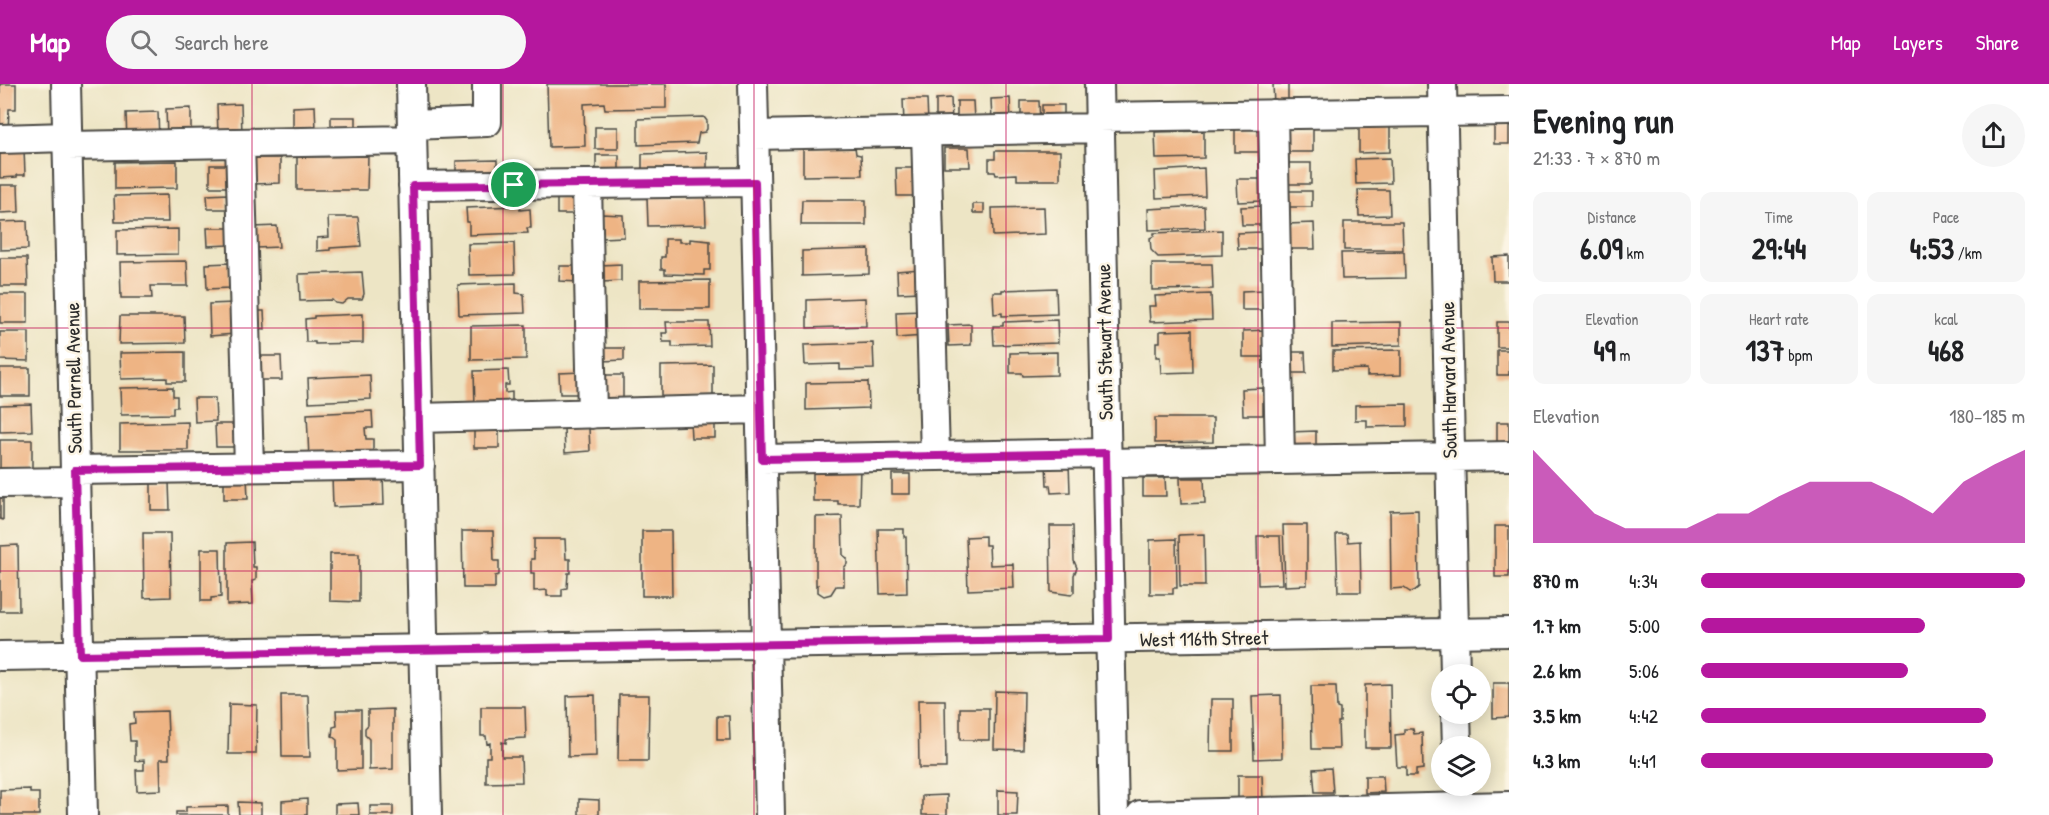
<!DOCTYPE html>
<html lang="en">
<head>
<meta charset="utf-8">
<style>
  body { margin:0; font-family:"Patrick Hand",sans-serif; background:#f6f6f6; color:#202124; height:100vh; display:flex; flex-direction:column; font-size:22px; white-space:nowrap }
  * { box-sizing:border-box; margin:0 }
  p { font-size:20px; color:#757577 }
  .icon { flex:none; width:33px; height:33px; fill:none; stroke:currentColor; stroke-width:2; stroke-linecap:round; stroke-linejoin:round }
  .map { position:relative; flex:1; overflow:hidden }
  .sheet { display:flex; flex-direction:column; background:#fff; width:540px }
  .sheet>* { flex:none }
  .fabs { position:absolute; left:1431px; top:580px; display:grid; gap:12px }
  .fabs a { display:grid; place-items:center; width:60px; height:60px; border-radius:50%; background:#fff; box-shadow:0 3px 15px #0003; font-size:30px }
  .pin { position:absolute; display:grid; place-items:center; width:51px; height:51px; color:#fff; margin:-26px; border:3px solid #fff; border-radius:50%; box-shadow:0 2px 6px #0007 }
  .round { display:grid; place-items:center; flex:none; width:63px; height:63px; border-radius:32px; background:#f6f6f6 }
  .summary { display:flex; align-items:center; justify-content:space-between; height:102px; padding:0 24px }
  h1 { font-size:33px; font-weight:700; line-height:45px }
  .metrics { display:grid; grid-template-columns:repeat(3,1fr); gap:9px; height:102px; padding:6px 24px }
  .metrics div { display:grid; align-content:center; border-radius:12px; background:#f6f6f6; text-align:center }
  .metrics b { font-size:30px; font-weight:700 }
  .metrics small { font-size:16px; font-weight:400 }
  .metrics p { font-size:16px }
  .chart { height:168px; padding:12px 24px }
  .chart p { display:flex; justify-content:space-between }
  .chart svg { width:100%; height:108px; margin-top:6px; fill:#b5179e; opacity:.7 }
  ul { padding:0 24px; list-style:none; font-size:20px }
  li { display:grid; grid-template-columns:96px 72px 1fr; align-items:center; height:45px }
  li i { height:15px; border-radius:8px; background:#b5179e }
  header { display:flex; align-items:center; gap:36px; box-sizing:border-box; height:84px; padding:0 30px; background:#b5179e; color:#fff }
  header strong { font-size:28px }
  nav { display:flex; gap:33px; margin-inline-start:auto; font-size:21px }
  .search { width:420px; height:54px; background:#f6f6f6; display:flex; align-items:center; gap:15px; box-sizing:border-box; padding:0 21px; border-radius:33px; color:#757577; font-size:22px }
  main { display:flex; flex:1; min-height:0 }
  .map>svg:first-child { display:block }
  .building { fill:#eeb484 }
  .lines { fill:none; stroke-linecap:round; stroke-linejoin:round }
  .minor-casing { stroke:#484742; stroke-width:32 }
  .minor { stroke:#fff; stroke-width:28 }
  .route-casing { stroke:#fff; stroke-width:12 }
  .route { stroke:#b5179e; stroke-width:8 }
  .grid { fill:none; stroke:#c2185b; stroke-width:1.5; stroke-opacity:0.55 }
  .labels { text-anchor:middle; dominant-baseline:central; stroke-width:5; stroke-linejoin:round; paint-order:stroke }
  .street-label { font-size:20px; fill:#2b2b2b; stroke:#fcf5e5 }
</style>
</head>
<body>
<header>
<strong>Map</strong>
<div class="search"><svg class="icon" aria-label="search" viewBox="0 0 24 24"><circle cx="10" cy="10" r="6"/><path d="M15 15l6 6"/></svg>Search here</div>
<nav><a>Map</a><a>Layers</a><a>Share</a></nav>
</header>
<main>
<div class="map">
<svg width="1509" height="731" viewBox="0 0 1509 731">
  <rect width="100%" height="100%" fill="#fcf5e5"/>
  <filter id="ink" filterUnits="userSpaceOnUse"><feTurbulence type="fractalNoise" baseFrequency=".0167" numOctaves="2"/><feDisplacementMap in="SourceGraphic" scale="12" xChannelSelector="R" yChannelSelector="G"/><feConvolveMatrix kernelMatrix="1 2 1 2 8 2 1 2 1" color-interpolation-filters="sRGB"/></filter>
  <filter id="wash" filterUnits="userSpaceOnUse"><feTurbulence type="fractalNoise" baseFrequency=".008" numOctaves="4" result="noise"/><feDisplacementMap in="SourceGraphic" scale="24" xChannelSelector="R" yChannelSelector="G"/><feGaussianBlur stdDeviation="1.35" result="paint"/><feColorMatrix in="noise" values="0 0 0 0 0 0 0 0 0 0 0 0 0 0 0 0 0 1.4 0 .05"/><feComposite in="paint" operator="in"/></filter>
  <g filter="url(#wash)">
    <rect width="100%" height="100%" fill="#ede5c5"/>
    <g id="blocks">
      <!-- building -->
      <path class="building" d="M0,0H16V25H9L8,48H0Z
        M547,0H666V24L605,25L604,19L584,20L585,62L549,63Z
        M1273,0H1288V21H1274Z
        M951,14L952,38L936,39V15Z
        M1010,14L1011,37L992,38L991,15Z
        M903,15H927L928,39L904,40Z
        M957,17H973L974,36L957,37Z
        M1021,17H1039L1040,39L1021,40Z
        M241,20L242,50L218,51L217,21Z
        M1042,21H1064V40L1042,41Z
        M315,22L316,46L293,47V23Z
        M191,24V52H167L166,25Z
        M158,28L159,57L127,58L126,29Z
        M331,33H356V54H331Z
        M704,33L707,37V45L705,48L699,49L697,59L638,61V35Z
        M1494,40H1509V60H1494Z
        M595,43H618V65H595Z
        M1359,43H1390V68L1359,69Z
        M1262,44V68H1235V45Z
        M1287,44H1313V68H1288Z
        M1204,47V74L1156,75L1155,48Z
        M855,63L856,70L861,71L862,91L803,92V64Z
        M944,64H969L970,83H944Z
        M24,65L25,91H17V93L0,94V66Z
        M995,67H1060V96H1017V90L996,91L995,88H989V75H995Z
        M707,68V84L642,95V70Z
        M596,71H619V93H596Z
        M368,72L367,106H297V73Z
        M254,74H280V99L254,100Z
        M1390,74L1391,99L1356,100L1355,75Z
        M497,76V96L456,97V77Z
        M177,77V104L115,105V78Z
        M1287,79H1311V100H1287Z
        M210,81H232V103H210Z
        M896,84H921V112H897Z
        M1204,84L1205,112L1156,114L1155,87Z
        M1237,95H1261L1262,117L1238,118Z
        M0,101H18L19,128L0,129Z
        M1358,106H1389L1390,131L1359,132Z
        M1289,107H1312V123H1289Z
        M228,110V125H208L207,111Z
        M167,111L168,138H115L114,112Z
        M705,112L706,141L648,142L647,113Z
        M557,114H577V130H557Z
        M802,116H866V141H801Z
        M973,120H984V129H973Z
        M520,122V126L530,125L531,144H527L528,149L469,151V138H467L466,124Z
        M1204,122L1205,144L1149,146L1148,125Z
        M1263,122L1264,141H1242L1241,123Z
        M1044,123L1045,150L993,152L992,124Z
        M601,130L623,131L624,153L601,154Z
        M328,133H358L361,162L330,164V166L317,167V154L329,153Z
        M27,137L28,165L0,166V138Z
        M1344,138H1402L1403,166H1344Z
        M1314,139L1315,165H1287V140Z
        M277,142L279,163L256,164L254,143Z
        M207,144H228L229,161L208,162Z
        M178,145V170L117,171V146Z
        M1222,146V171L1158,173L1151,166L1150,154L1154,152V149Z
        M1261,148V165H1238L1237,149Z
        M665,155H679V158H690V155L710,157V186H704V191L665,190V185H661V173H665Z
        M514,159L515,190L469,191L468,160Z
        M869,165V190L802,192V167Z
        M1404,168L1405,194L1342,195L1341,169Z
        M1509,172V197H1493L1492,173Z
        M0,174H27L28,202H0Z
        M187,177L188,202H151L152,214H121L120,178Z
        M229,179L230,204L207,205L206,180Z
        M621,180V197L602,198L601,181Z
        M1152,180H1212L1213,205L1152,206Z
        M560,182H581L580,198L559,197Z
        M920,185L921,208L898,209L897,187Z
        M362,188L364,210L362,215H348L342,220L335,219L332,216L300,217L299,190Z
        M710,196V225H639V197Z
        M516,199V209L524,210L525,229L459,231L458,201Z
        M1056,204L1057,230L1002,232V229L994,230L993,208H1002V206Z
        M1264,206V226H1242V207Z
        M0,210H28V239H0Z
        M1211,210L1212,236L1150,238L1149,222H1156L1155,212Z
        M865,214L866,242L807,244V216Z
        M234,219L235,250L210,252L209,220Z
        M254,227H264L265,245L254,244Z
        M923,227L924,252L897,254L896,228Z
        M363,230V259L315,260V258H306L305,235L314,234V232Z
        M120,232H184L185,259L119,260Z
        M1057,236L1058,259L994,261L993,242H1003V238Z
        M666,238H709L710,262L672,263V258H663L662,249H667Z
        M1401,238V261L1332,263V239Z
        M1497,238H1509V263H1497Z
        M971,240V261L949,262L948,241Z
        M526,241V275L471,276V242Z
        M1192,246L1193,288L1161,289L1160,273H1156V258H1160V247Z
        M1267,246L1268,273H1243V247Z
        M0,248H29V277L0,276Z
        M873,259L874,285L840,286V280L805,281L804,261Z
        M602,264H624V276L602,277Z
        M1401,266V291L1367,292V285L1333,286V267Z
        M1497,266H1509V291H1497Z
        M185,268V298H167V294L121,295L120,269Z
        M1057,268V291L1023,292L1022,289H1010V269Z
        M1287,268H1305L1306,289H1286Z
        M255,272H281L282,296H256Z
        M713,281V313L661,314V282Z
        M0,284H30V312H0Z
        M508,286L509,301H505V309L512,308V322L475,323L474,287Z
        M582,288V310H560L559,289Z
        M370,291L371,315L309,318L308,294Z
        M600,291H623V315H600Z
        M868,298L869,324L806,326V299Z
        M173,303V312H177V323H173V330L121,331L120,304Z
        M1263,304V331H1243L1242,305Z
        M194,314H215L216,337L195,338Z
        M31,320L32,347L0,348V321Z
        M1407,320V342L1367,343V336H1355V321Z
        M372,327L373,344H365L366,355H373V372L309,374L307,330Z
        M1155,334H1213V358L1155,359Z
        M715,335V354H691L690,336Z
        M188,338V366H120V340Z
        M1497,338H1509V366L1497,367Z
        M215,340H237V363H216Z
        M474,341H499V364H474Z
        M564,344H589L590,367L565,369Z
        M1316,347V371H1288L1289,348Z
        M0,356H32V385L0,386Z
        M1069,379L1070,408L1051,409L1050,401H1047L1046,380Z
        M813,383H860L859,420H838V417H813Z
        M383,390L384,421L333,423L332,391Z
        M892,390H910V410H892Z
        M224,393H247L248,415H224Z
        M1143,394H1165L1166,412H1143Z
        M1180,394H1204L1205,419L1181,420Z
        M169,398L170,426H151V399Z
        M0,411H3V436L0,435Z
        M1418,426L1419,503L1414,507L1410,508L1404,504L1391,505L1390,427Z
        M842,432L843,471L847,474V480L844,484V502H836L831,510L824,512L818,508V501L816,502V433Z
        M1283,441H1307V501L1285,502Z
        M1050,442H1073L1074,477L1077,484L1074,491V508L1071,511L1051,508Z
        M1495,442H1509V493H1495Z
        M878,445H904V453H906L907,509L880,510Z
        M462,447H493L494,477H499V491L495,492V504H463Z
        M642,447H671L672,512H642Z
        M143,449H170L171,513L144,514Z
        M1204,450L1205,502H1180L1179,451Z
        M1336,450H1347L1348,458L1360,457L1361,508H1338Z
        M985,452V461H989L990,481L1013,480L1014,504L968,506L966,453Z
        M1257,452H1280L1282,500L1258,501Z
        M534,455H565L566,475H570V489H568L567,504L562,505V512H547V506L534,507V489H531V475H534Z
        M1176,455L1177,504H1173V510H1150V456Z
        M252,458L253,483H256V496L252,497L253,520L227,521V459Z
        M18,461L19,527H0V462Z
        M201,465H220L221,513L211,514V517H201Z
        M330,470H359V518L330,517Z
        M1493,599H1509V633L1493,634Z
        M1390,600L1391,664H1365V601Z
        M1311,602H1336L1337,624L1340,625V638H1338L1339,665H1312Z
        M995,607L1024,608L1023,666L994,665Z
        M281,611H308L310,673H282Z
        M595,611L596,672L568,673L567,612Z
        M619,611H649L648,677H618Z
        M1281,611L1282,674L1254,675L1252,612Z
        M1211,615H1233V667H1210Z
        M918,616H945L946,684H919Z
        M229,620L257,621L256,670H228Z
        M481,623H525L526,654L506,655V659L502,658V673H521L522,698L486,699V673H490V659L487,660L486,652H481Z
        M960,624H989V656H960Z
        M393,625V685L369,686V655L365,651V644L368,641V626Z
        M336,626H361V685L337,686V656L332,652L333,643L337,642Z
        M167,627L169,675H160L161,706L137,707L136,686H144V676L135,677V657H130L129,640L135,639L134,628Z
        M717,632H729L730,656H717Z
        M1404,645H1413L1414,650L1422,649L1423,685L1416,686V692H1406V683H1397L1395,651L1404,650Z
        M1331,684L1333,708H1315L1313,685Z
        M1238,691H1262L1263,716H1238Z
        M1365,692H1383L1384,708L1365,709Z
        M30,705V709H39V731H0V706Z
        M998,706L1018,707L1017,731H998Z
        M947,711V731H922V712Z
        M307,715V731H282V717Z
        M579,715L599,716V731H579Z
        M238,718L261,719V731H239Z
        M358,719L359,731H335V720Z
        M228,722V731H176V728H186V723Z
        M370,722H393V731H370Z"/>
    </g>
  </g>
  <g filter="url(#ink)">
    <use href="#blocks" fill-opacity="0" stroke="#484742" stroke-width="1.5"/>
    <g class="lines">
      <defs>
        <path id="minor" d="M66,0L83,731
          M411,0L427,731
          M753,0L770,731
          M1099,0L1114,731
          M1442,0L1455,591
          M1273,30L1280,376
          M1099,33L1509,27
          M412,41L487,38V0
          M926,48L935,372
          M754,51L1099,44
          M0,55L67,53
          M240,59L249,383
          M68,62L412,56
          M587,100L592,330
          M413,102L755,98
          M418,334L760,325
          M762,375L1106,369
          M1106,379L1509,372
          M75,386L420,381
          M0,399L75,398
          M0,572L1509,548
          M1456,630L1457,663
          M1141,731L1509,722"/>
      </defs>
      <!-- minor casing -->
      <use href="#minor" class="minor-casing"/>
      <!-- minor -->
      <use href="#minor" class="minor"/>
    </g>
  </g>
  <g class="lines" filter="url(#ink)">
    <defs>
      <path id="route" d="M755,98L762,375L1106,369L1109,555L80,571L75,386L420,381L413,102Z"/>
    </defs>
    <!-- route casing -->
    <use href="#route" class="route-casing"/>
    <!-- route -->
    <use href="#route" class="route"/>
  </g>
  <!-- grid -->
  <path class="grid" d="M252,0V731M503,0V731M754,0V731M1006,0V731M1258,0V731M0,244H1509M0,487H1509"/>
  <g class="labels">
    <!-- street labels -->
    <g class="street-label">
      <text transform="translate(1104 258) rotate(-91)">South Stewart Avenue</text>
      <text transform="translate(73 294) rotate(-91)">South Parnell Avenue</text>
      <text transform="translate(1448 296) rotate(-91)">South Harvard Avenue</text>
      <text transform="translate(1204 554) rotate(-1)">West 116th Street</text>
    </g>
  </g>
</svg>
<div class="fabs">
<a><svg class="icon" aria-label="locate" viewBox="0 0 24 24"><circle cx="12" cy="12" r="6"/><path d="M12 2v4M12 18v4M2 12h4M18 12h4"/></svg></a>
<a><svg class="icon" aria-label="layers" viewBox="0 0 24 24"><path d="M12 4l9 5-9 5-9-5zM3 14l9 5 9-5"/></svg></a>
</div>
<div class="pin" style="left:514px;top:101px;background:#1e9e55"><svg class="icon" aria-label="arrive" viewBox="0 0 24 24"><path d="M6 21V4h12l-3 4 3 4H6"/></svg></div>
</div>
<section class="sheet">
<div class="summary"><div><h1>Evening run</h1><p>21:33 · 7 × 870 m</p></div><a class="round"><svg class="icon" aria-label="share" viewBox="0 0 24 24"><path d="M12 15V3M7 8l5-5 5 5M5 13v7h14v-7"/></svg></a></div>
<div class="metrics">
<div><p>Distance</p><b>6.09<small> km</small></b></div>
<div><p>Time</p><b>29:44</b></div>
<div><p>Pace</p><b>4:53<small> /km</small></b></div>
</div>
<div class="metrics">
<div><p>Elevation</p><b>49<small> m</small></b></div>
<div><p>Heart rate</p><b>137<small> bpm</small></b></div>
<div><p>kcal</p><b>468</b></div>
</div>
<div class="chart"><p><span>Elevation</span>180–185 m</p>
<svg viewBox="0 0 160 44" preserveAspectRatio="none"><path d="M0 44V6L10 19L20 32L30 38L40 38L50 38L60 32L70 32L80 25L90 19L100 19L110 19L120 25L130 32L140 19L150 12L160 6V44z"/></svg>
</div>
<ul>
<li><b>870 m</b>4:34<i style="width:100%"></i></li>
<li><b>1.7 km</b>5:00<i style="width:69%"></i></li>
<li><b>2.6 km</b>5:06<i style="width:64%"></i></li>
<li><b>3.5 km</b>4:42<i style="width:88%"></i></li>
<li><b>4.3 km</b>4:41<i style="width:90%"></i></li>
</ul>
</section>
</main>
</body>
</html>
